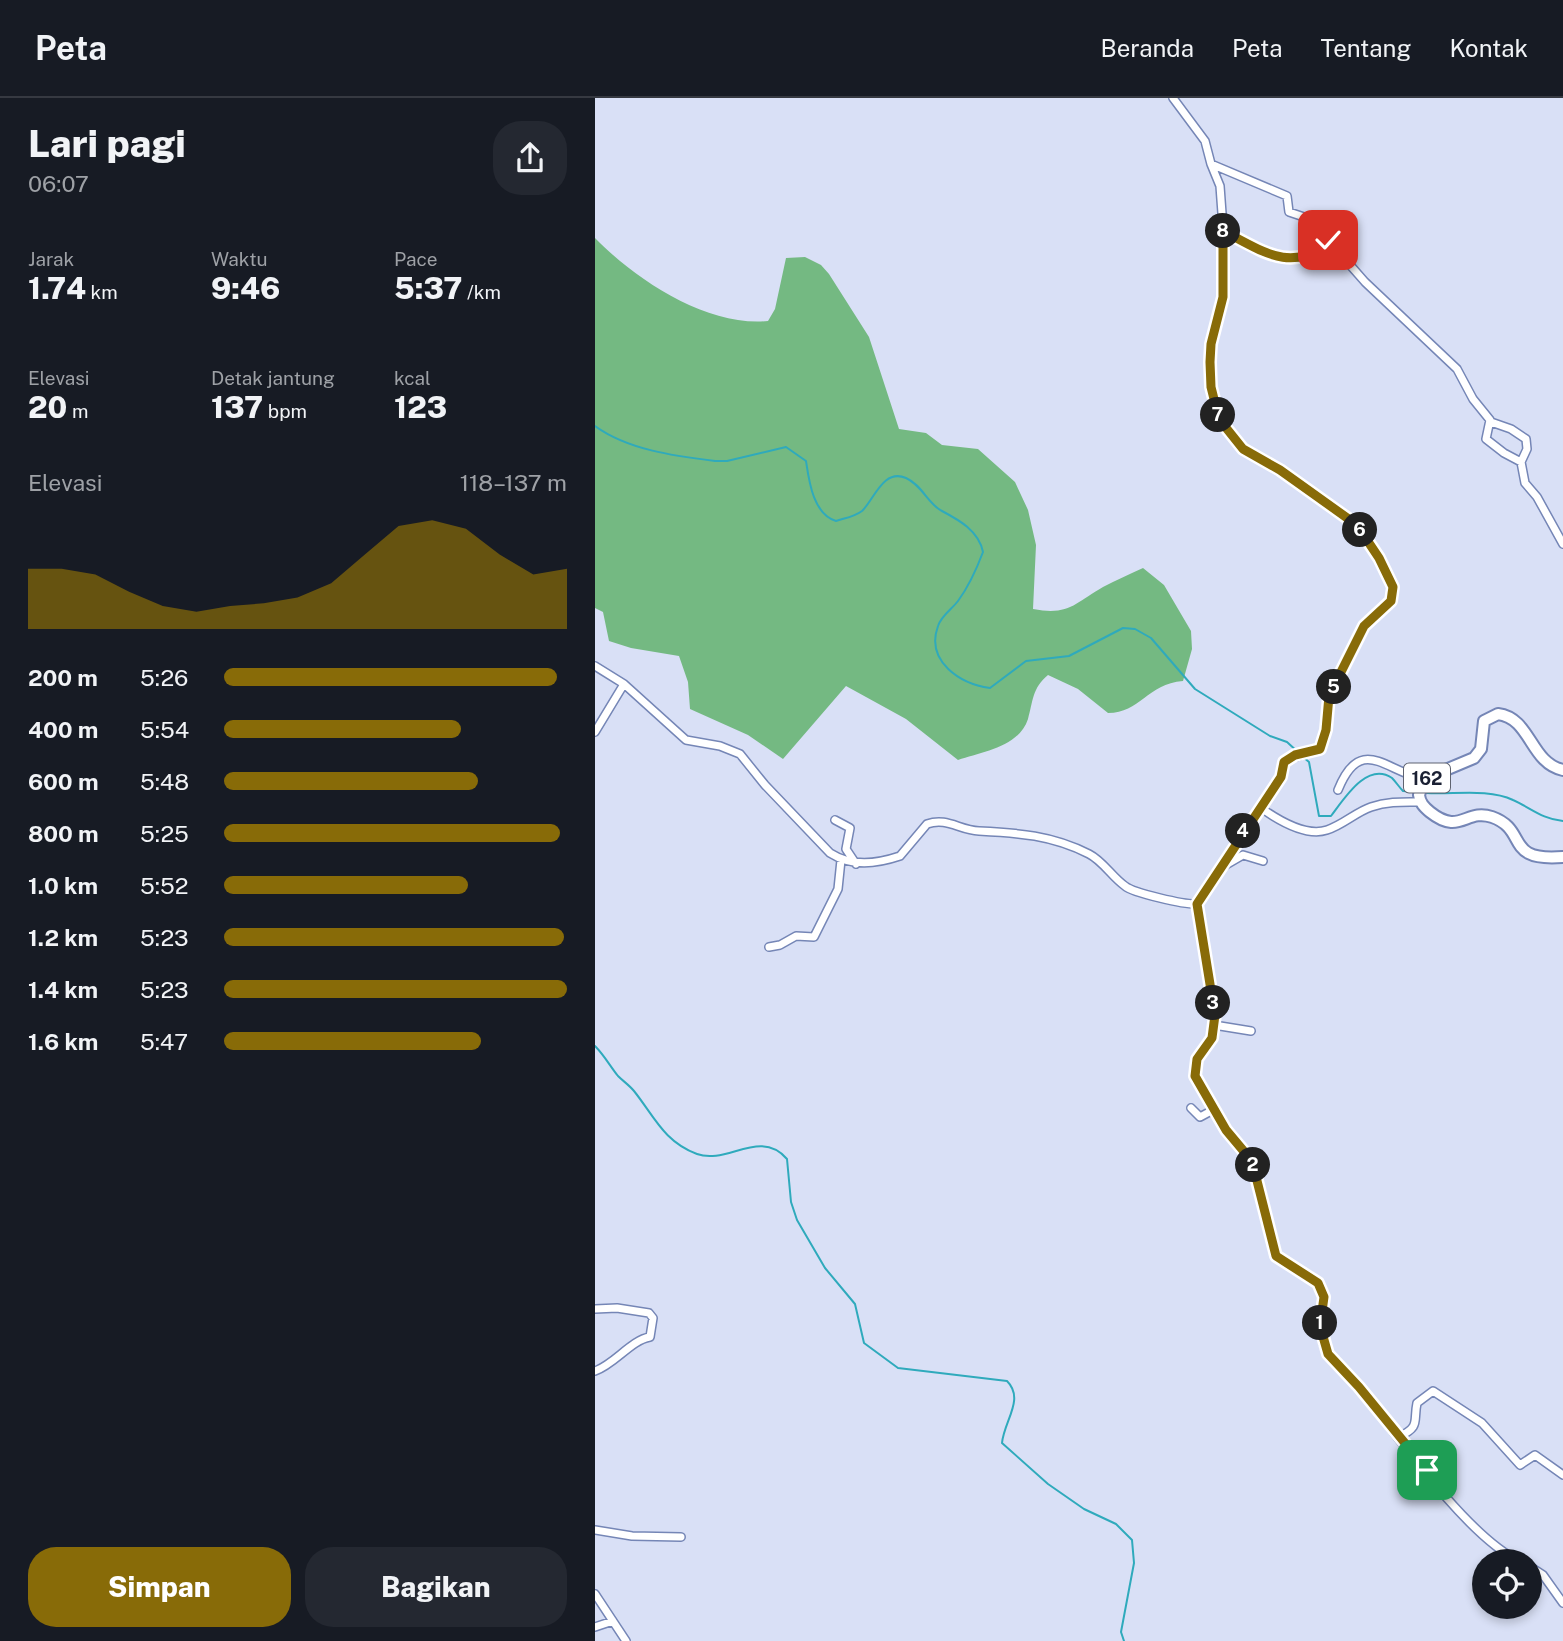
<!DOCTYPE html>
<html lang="id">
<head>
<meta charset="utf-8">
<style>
  body { margin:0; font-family:"Public Sans",sans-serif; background:#242831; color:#f1f3f6; height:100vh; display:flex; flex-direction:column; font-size:26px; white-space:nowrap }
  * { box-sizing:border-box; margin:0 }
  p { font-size:23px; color:#9ea1a6 }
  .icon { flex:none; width:38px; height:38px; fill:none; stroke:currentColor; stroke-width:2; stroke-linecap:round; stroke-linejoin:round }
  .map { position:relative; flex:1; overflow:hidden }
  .details { display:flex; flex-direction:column; background:#171b24; width:595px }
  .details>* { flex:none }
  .controls { position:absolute; left:877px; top:1451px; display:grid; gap:14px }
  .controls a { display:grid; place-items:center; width:70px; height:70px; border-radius:50%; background:#171b24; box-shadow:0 4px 10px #0003; font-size:35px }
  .pin { position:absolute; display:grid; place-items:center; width:60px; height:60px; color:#fff; margin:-30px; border-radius:14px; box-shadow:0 4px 10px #0006 }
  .km { position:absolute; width:35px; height:35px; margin:-18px; border-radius:50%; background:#222; color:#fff; font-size:19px; line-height:35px; text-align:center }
  .round { display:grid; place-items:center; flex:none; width:74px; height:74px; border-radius:28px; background:#242831 }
  .head { display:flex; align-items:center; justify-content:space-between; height:119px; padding:0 28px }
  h1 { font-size:38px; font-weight:800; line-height:52px }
  .stats { display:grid; grid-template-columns:repeat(3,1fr); gap:10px; height:119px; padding:7px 28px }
  .stats div { display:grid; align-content:center }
  .stats b { font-size:30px; font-weight:800 }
  .stats small { font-size:19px; font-weight:400 }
  .stats p { font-size:19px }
  .chart { height:196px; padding:14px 28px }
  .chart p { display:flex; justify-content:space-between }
  .chart svg { width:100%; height:126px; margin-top:7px; fill:#886b08; opacity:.7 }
  .button { display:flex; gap:14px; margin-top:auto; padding:14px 28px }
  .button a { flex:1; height:80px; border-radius:28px; background:#886b08; color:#fff; font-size:28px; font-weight:800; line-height:80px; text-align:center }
  .button a+a { background:#242831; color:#f1f3f6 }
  ul { padding:0 28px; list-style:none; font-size:23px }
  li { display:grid; grid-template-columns:112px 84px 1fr; align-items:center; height:52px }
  li i { height:18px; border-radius:9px; background:#886b08 }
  header { display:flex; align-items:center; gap:42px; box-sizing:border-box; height:98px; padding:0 35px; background:#171b24; border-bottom:2px solid #363941 }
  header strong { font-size:33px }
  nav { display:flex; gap:38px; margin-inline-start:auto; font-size:24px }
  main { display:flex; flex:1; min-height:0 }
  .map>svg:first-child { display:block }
  .forest { fill:#74b982 }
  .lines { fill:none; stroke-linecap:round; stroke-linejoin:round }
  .stream { stroke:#2faabc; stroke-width:2 }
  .street-casing { stroke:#7586b6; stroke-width:10 }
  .primary-casing { stroke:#7586b6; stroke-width:14 }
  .street { stroke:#fff; stroke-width:7 }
  .primary { stroke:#fff; stroke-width:10 }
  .route-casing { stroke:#fff; stroke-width:14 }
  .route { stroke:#886b08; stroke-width:9 }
  .labels { text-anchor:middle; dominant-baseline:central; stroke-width:5; stroke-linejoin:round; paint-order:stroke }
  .shield { fill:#fff; stroke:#5f6370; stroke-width:2 }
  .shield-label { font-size:18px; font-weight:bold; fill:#1a2033 }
</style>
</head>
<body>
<header>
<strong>Peta</strong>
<nav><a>Beranda</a><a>Peta</a><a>Tentang</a><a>Kontak</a></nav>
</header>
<main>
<section class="details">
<div class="head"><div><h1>Lari pagi</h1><p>06:07</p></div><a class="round"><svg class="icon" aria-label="share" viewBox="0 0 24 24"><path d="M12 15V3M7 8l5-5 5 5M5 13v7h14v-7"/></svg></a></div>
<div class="stats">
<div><p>Jarak</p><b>1.74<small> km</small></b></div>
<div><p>Waktu</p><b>9:46</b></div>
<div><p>Pace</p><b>5:37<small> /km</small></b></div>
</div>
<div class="stats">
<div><p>Elevasi</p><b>20<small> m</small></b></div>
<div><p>Detak jantung</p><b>137<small> bpm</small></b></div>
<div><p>kcal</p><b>123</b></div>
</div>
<div class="chart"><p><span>Elevasi</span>118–137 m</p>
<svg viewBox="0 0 160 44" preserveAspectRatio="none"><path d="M0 44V23L10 23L20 25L30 31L40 36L50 38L60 36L70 35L80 33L90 28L100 18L110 8L120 6L130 9L140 18L150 25L160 23V44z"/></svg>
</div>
<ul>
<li><b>200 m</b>5:26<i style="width:97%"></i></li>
<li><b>400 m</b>5:54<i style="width:69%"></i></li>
<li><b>600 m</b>5:48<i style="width:74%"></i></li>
<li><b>800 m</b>5:25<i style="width:98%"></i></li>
<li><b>1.0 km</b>5:52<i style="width:71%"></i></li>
<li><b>1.2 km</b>5:23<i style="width:99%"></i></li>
<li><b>1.4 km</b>5:23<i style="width:100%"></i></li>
<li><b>1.6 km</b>5:47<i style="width:75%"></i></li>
</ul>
<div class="button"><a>Simpan</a><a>Bagikan</a></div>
</section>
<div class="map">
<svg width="968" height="1543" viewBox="0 0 968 1543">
  <rect width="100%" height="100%" fill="#d9e0f6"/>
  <!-- forest -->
  <path class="forest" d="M0,140C41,182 112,229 173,223L180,211L191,160L210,159L226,167L234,176L274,239L304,331L331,335L347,347L383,351L420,384L433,412L441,447L438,511C474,518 480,505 508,489C521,482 535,476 548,470L569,487L596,533L597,551L588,583C552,586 545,615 513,615L483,591L453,577C437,590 438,604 433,621C424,649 387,654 363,662L311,621L251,588L188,661L153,637L95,611L93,584L84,558L36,550L14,543L8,514L0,510Z"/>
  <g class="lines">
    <!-- stream -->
    <path class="stream" d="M0,328C33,352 80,358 120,363H132L191,349L211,363C214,383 218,416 241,423C250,420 259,419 267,413C279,402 288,370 311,380C327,387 333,406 347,413C364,422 384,433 388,454C382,470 374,488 363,503C357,511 346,518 343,528C330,564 366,586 395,590L431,563L474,558L528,530L540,531L556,540L600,591L675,638L692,644L704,655
      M708,659L714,664L724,718H736C749,701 772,663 797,680C801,684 804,689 808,693L821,694
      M831,695C857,697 893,690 918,702C936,710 947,721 968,723
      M0,948C9,957 15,968 23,978C28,983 34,987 39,993C59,1018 69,1044 102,1056C132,1067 165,1030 192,1061L196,1104L202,1122L230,1170L260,1206L269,1245L303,1270L412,1283C430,1301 409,1323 407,1345L453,1386L489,1411L521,1426L537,1442L539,1465L526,1534L529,1543"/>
    <defs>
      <path id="street" d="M578,0L610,43L616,66L692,98L694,114L721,123L733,142L770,184L862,271L878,301L895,322L891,341L909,355L926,364L930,385L942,399L968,446
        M616,66L625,88L628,129V199L616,246L615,264L616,289L624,321L648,351L685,372L762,427L784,460L798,489L796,503L769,528L734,598L731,632L725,651L691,662L686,679L666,710
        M628,133C674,156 687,171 739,149
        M896,324L916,331L931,341L932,351L926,364
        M0,568L29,586L91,642L125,648L145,656L170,687L235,755C257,769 281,766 305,758L332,726C352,719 364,732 384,733C423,735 457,737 494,756C508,763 517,779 530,788C538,795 591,807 602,806
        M0,634L29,586
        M743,692C766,635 791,674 829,681
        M826,704C809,704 793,703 776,709C761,714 748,727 732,732C711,739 683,722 666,710L663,712L602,806L620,917L617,940L602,961L600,978L631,1033L657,1063L681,1158C692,1169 717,1174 725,1188C736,1207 719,1230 732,1255C740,1270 755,1277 765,1290C802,1338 872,1438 924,1463
        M240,722L255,730L251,751L261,766
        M629,768L648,757L668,763
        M174,849L185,847L201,838L219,839L243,791L246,762
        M619,927L656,933
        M596,1010L605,1019L618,1012
        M0,1211L22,1210L54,1215L58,1220L55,1239C36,1242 20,1266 0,1273
        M804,1339C826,1328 818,1324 822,1305L838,1293L887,1325L925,1367L940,1357L968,1377
        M0,1432L37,1438L86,1439
        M934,1468L948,1477L968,1505
        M0,1496L31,1543
        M0,1529L18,1523"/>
      <path id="primary" d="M968,672C935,665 936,620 903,616L889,623L886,651L879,660L829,681L824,697C825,705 829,709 835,714C865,738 871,710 897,719C934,732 908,764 968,759"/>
    </defs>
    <!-- street casing -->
    <use href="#street" class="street-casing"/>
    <!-- primary casing -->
    <use href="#primary" class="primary-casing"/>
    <!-- street -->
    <use href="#street" class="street"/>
    <!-- primary -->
    <use href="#primary" class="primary"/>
  </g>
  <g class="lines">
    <defs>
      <path id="route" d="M733,142L739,149C687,171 674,156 628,133V199L616,246L615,264L616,289L624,321L648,351L685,372L762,427L784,460L798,489L796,503L769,528L734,598L731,632L725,651L700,657L689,664L686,679L602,806L620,917L617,940L602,961L600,978L631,1032L657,1063L681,1158L723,1185L729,1199L725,1228L733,1256L764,1289L832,1372"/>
    </defs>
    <!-- route casing -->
    <use href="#route" class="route-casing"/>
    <!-- route -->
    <use href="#route" class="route"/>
  </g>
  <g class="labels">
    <!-- shield labels -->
    <rect class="shield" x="809" y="665.5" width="46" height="29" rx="5"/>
    <g class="shield-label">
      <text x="832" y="680">162</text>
    </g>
  </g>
</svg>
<div class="controls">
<a><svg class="icon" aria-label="locate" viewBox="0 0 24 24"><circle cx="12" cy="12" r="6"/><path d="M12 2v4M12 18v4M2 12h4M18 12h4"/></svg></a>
</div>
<div class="pin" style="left:832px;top:1372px;background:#1e9e55"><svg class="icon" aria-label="arrive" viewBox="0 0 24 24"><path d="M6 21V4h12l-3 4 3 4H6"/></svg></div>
<div class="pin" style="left:733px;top:142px;background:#d93025"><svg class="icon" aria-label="check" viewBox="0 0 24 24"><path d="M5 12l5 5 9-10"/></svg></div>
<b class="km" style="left:725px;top:1225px">1</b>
<b class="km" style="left:658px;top:1067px">2</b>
<b class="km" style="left:618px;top:905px">3</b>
<b class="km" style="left:648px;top:733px">4</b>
<b class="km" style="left:739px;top:589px">5</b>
<b class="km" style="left:765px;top:432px">6</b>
<b class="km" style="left:623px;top:317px">7</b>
<b class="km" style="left:628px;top:133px">8</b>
</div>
</main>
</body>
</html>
